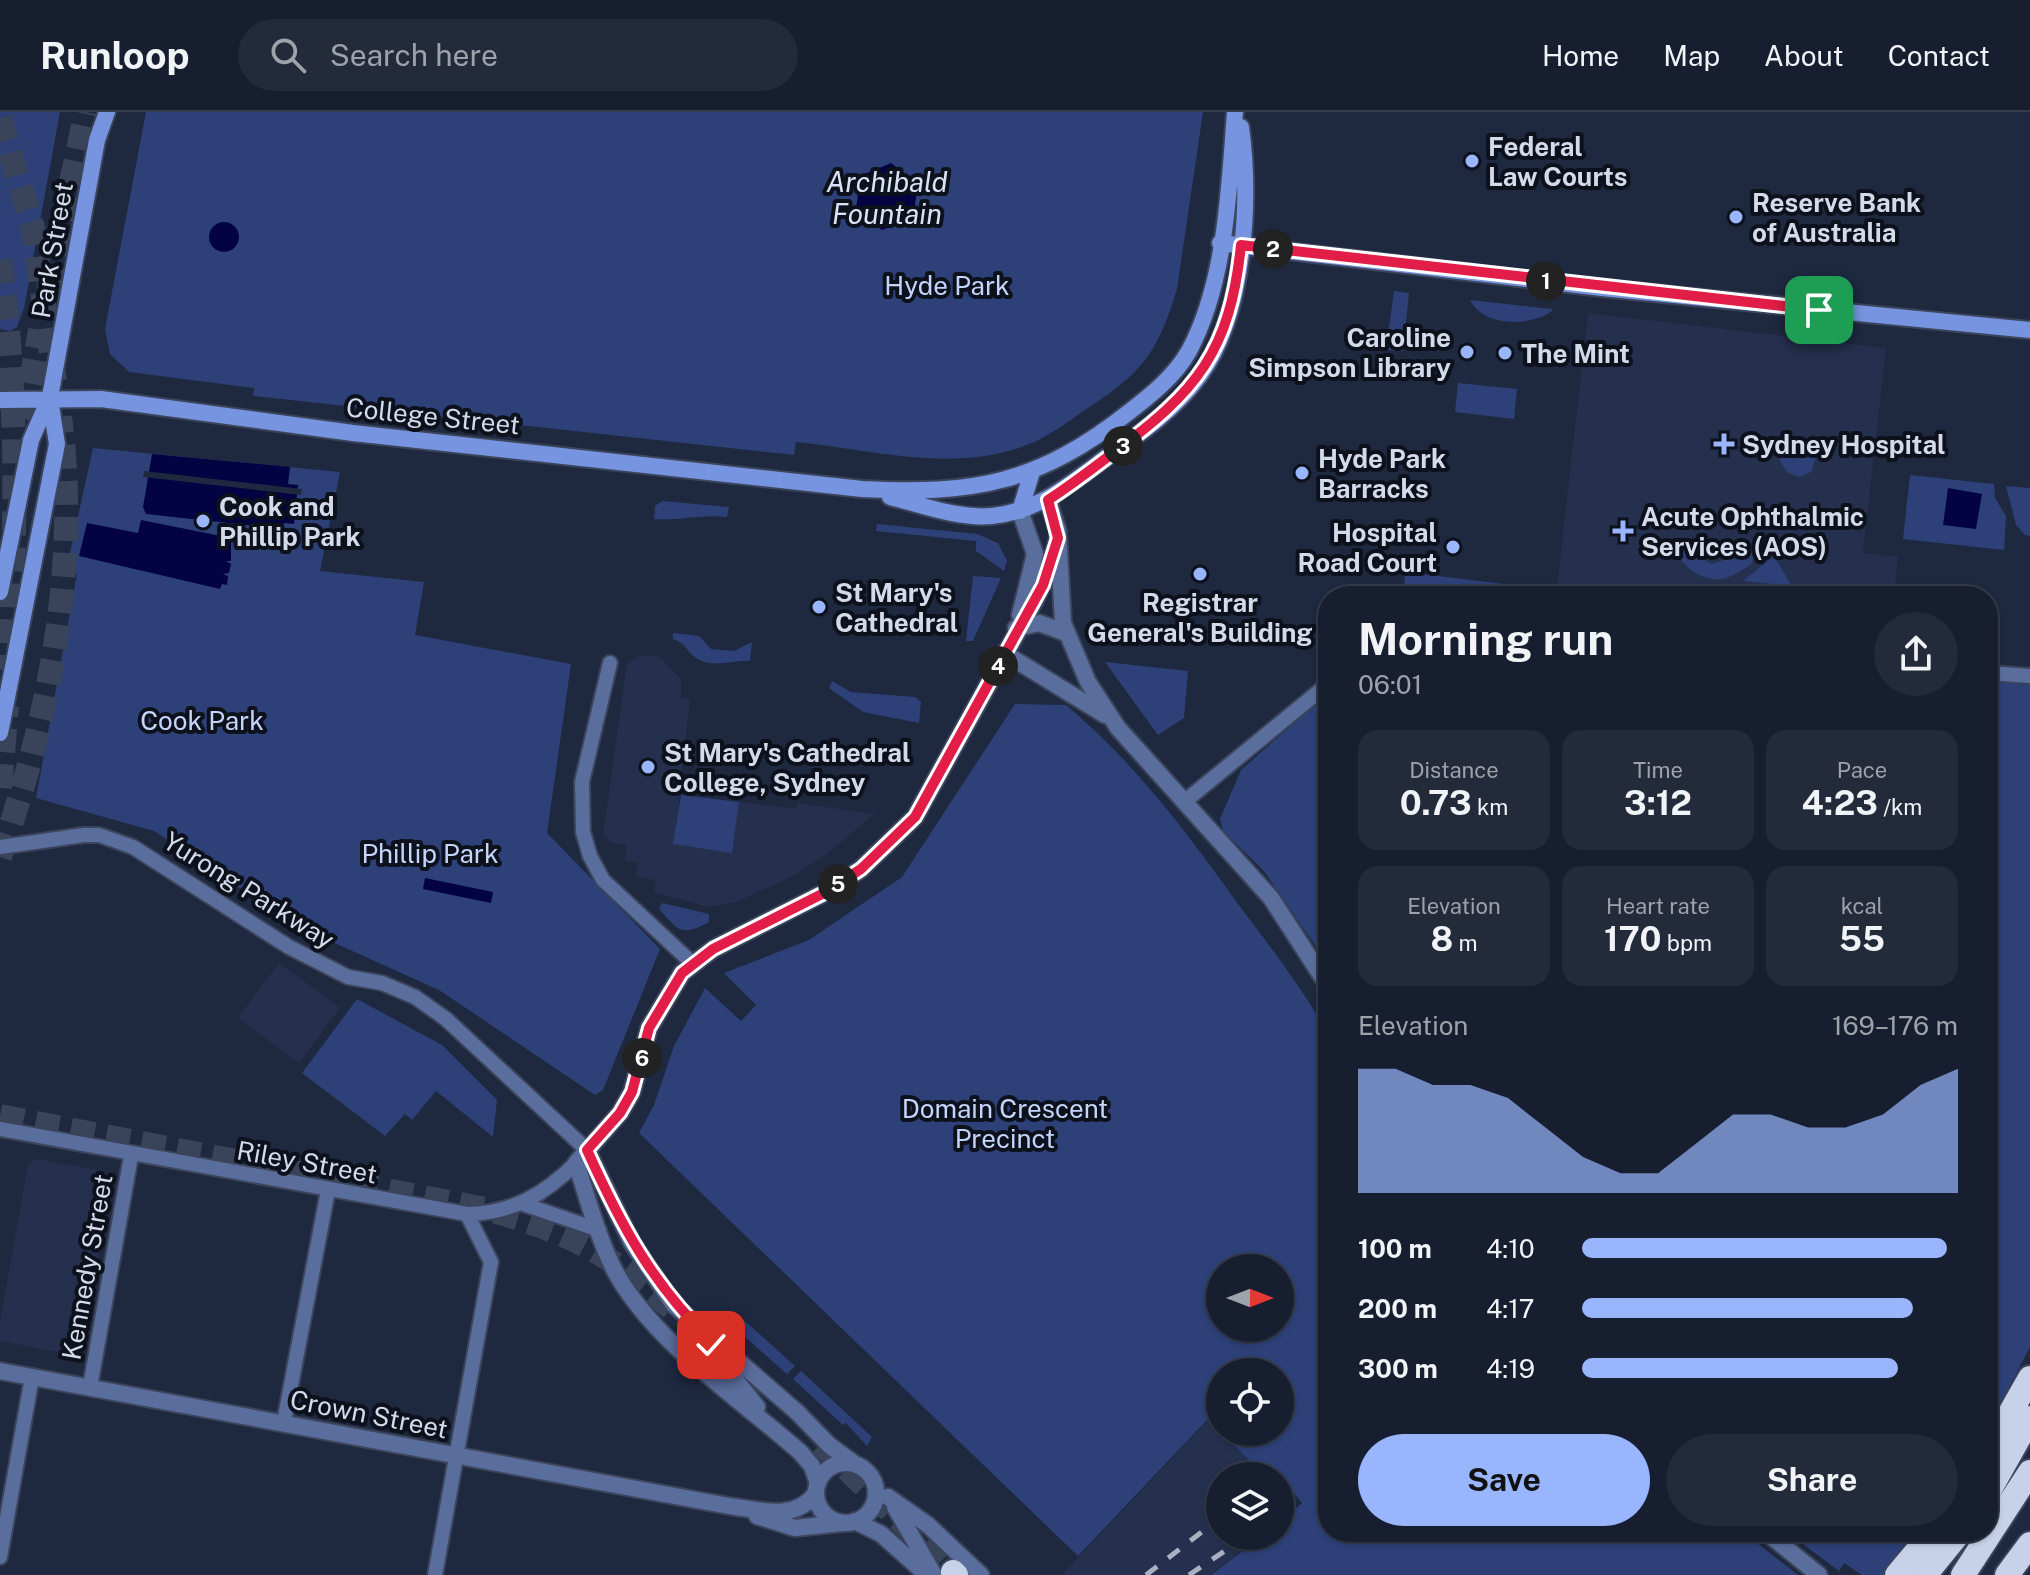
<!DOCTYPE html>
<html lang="en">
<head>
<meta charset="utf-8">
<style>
  body { margin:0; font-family:"Public Sans",sans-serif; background:#232b3b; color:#f1f3f6; height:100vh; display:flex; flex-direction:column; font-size:30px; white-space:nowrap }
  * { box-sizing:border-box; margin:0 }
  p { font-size:26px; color:#9ea2aa }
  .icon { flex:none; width:44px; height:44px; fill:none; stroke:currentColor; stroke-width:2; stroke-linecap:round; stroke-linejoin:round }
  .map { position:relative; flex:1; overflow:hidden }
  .details { position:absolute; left:1318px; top:474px; width:680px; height:956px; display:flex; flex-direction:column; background:#161e2f; border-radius:32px; box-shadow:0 2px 6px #0004,0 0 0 2px #353c4b }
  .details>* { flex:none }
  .needle { width:52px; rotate:90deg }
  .buttons { position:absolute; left:1206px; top:1142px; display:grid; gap:16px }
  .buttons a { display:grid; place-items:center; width:88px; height:88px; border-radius:50%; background:#161e2f; box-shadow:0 2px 6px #0004,0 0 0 2px #353c4b; font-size:40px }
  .pin { position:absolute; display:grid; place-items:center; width:68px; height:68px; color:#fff; margin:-34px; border-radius:16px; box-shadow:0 4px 12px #0006 }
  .km { position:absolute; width:40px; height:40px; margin:-20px; border-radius:50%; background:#222; color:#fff; font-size:22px; line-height:40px; text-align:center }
  .round { display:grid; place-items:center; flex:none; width:84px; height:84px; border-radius:42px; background:#232b3b }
  .overview { display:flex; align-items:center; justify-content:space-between; height:136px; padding:0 40px }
  h1 { font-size:44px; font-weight:700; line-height:60px }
  .stats { display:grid; grid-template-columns:repeat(3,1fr); gap:12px; height:136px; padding:8px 40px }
  .stats div { display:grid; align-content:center; border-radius:20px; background:#232b3b; text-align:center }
  .stats b { font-size:34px; font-weight:700 }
  .stats small { font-size:22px; font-weight:400 }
  .stats p { font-size:22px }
  .chart { height:224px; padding:16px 40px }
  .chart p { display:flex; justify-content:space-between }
  .chart svg { width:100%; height:144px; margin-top:8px; fill:#98b5fd; opacity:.7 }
  .button { display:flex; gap:16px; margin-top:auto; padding:16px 40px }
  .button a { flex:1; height:92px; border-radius:48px; background:#98b5fd; color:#111; font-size:32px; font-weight:700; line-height:92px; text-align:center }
  .button a+a { background:#232b3b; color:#f1f3f6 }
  ul { padding:0 40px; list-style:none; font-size:26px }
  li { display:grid; grid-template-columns:128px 96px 1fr; align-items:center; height:60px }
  li i { height:20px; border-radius:10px; background:#98b5fd }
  header { display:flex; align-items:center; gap:48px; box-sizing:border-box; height:112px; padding:0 40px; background:#161e2f; border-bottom:2px solid #353c4b }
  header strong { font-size:38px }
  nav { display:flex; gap:44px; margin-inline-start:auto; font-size:28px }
  .search { width:560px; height:72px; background:#232b3b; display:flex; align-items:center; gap:20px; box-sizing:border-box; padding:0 28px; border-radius:44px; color:#9ea2aa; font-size:30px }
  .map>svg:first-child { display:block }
  .built { fill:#25304e }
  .green { fill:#2d4178; fill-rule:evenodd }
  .water { fill:#030343 }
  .pier { fill:#1e283f }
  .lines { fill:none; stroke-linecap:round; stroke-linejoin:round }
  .motorway-tunnel { stroke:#394359; stroke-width:24; stroke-dasharray:24 12; stroke-linecap:butt }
  .minor-casing { stroke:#3b445a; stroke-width:18 }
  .tertiary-casing { stroke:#3b445a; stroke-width:20 }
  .secondary-casing { stroke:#3b445a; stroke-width:20 }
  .motorway-casing { stroke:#3b445a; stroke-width:28 }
  .minor { stroke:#5a6e9d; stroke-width:14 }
  .tertiary { stroke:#5a6e9d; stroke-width:16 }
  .secondary { stroke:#7694e0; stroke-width:16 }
  .motorway { stroke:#c7d2e9; stroke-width:24 }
  .rail { stroke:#a9b0c2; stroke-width:5; stroke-dasharray:14 14; stroke-linecap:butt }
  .route-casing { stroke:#fff; stroke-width:16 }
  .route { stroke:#e11d48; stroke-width:10 }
  .poi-dot { fill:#98b5fd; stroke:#0d111c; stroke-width:3 }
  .labels { text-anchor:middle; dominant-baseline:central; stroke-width:8; stroke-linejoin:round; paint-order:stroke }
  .poi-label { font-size:26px; font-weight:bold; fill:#d3daea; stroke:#0d111c; text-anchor:start }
  .street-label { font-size:26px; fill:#d3daea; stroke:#0d111c }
  .park-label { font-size:26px; fill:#c4d5fc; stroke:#0d111c }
  .water-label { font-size:28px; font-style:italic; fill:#d9e2f6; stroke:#0d111c }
</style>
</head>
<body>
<header>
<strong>Runloop</strong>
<div class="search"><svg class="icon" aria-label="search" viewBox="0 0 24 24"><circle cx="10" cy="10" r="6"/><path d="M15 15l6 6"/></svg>Search here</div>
<nav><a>Home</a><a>Map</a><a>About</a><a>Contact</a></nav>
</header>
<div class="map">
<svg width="2030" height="1463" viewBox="0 0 2030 1463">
  <rect width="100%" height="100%" fill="#1e283f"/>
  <!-- built -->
  <path class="built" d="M1588,201L1886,236L1863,441L1898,445L1894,484H1635L1557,475Z
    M642,543L660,545L681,567V586L690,587L674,732L732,740L739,690L796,697L798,691L874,702L826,743L789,766L737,790L707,795L654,780L656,768L636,765L637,751L625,749L627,733L612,731L603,723L627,552Z
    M279,851L340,896L299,951L238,906Z
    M36,1047L99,1058L109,1063L111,1072L81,1240L74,1243L0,1229V1210L28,1052Z
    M1208,1308L1261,1358L1269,1353L1279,1364H1220V1424H1263L1209,1463H1062Z"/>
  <!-- green -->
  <path class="green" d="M0,0H60L24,196L17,215L10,219L0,217Z
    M146,0H1203L1177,177C1158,240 1143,260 1088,296C1073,306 1058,318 1042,326C968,365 875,338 796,330L794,343L253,284L254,276L129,260L110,242L105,217Z
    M1394,179L1409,181L1403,239L1386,238Z
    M1470,188L1552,197V199C1530,215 1483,215 1470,188Z
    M1458,271L1517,277L1514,307L1455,300Z
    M1797,327L1813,333L1817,343L1811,360L1799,365L1787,360L1780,349L1782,337Z
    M93,336L340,360L320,459L424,470L415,523L571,552L547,721L660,837L603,978L595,983L439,878L299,815L154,719L36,686L77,462L66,459Z
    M1910,363L1994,372L1995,386L2006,404L2004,438L1903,427Z
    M2006,374L2030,376V424L2025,423L2016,413Z
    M662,389L729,395L727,405C702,402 680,409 654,407L655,394Z
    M877,412L977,422L998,431L1007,449L1004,459L976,439V429L876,419Z
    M1675,428L1678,434L1698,437L1703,447L1712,452L1724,448L1729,441L1747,442L1754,437L1752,452C1745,456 1737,462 1729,465C1706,474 1674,453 1675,428Z
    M1771,446H1775L1792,474L1743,469Z
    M1405,460L1512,473L1494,482L1404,476Z
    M973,464L1001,466L973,529H966Z
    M673,521L699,524L711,537L734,539L752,530L750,549C733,547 715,557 698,547C688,542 685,530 673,527Z
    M1105,550L1188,559L1184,606L1158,623Z
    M832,569L851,580L915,585L921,590L919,611L863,600L829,576Z
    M1988,569L2030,573V1235L1988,1314Z
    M1328,581V852L1264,759L1223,719L1220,707L1241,658Z
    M1015,592L1066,593C1135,650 1190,725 1241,796C1272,837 1303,877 1328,922V1420H1743L1798,1463H1211L1263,1424H1280V1410L1302,1391L1270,1353L1261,1359L1220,1320H1280V1260H1220V1320L1207,1308L1078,1444L639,1021L654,993L674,934L705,876L741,909L756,893L724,861L809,828L902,765ZM1220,1156H1280V1216H1220Z
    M681,683L739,690L732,741L673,732Z
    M662,791L709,802V810C681,825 679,819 659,797Z
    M357,887L442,933L497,988L493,1025L436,979L412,1008L405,1002L385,1024L302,961Z
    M745,1209L795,1254L787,1262L737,1218Z
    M801,1259L872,1325L867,1334L846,1311L843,1313L793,1267Z
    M1787,1420H1920L1888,1463H1862L1844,1451L1839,1459Z"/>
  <!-- water -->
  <path class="water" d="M891,51L918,72L913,106L882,118L856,98L860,64Z
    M209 125a15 15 0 1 1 30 0a15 15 0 1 1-30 0Z
    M152,342L290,355L288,372L298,373L294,412L284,411L283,417L146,402L143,395Z
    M1948,376L1982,382L1976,417L1943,413Z
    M141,408L231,426V449H226L231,452L229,461L223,462L228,464L227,473L222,472L220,477L79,444L87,411L138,421Z
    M425,766L493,780L491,791L423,777Z"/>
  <!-- pier -->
  <path class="pier" d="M144,359L302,377L301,383L143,365Z"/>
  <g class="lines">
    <!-- motorway-tunnel -->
    <path class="motorway-tunnel" d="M0,6L33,116L55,269
      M0,148C19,283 16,422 9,558
      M48,178L86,0
      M24,307L40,218
      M0,676L7,594
      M0,745C49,606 80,452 60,305
      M0,1004L486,1097C576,1122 612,1143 681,1205
      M821,1332L953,1460"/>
    <defs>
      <path id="minor" d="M610,551L582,670L583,720L590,744L603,768L692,851
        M1988,561L2030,564
        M1184,690L1328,572
        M0,735L84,723H99L133,735L289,835L348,865L382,871L415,885L446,907L587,1038
        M0,1017L467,1102C512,1101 544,1083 576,1051
        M523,1092L599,1118
        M90,1275L131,1044
        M284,1310L328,1078
        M0,1445L32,1265
        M435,1463L491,1150L467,1102"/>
      <path id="tertiary" d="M1048,388L1058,419L1063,511L1088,570L1118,616L1271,786L1328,874
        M1020,503L1035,442L1020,399
        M1016,516L1039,511L1066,521
        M1004,541L1105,603
        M587,1038L632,1131L674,1193L798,1301L829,1333L856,1353
        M712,1238L757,1295
        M0,1259L729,1394C759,1398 795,1410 816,1381
        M816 1381a30 30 0 1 1 60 0a30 30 0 1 1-60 0Z
        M818,1371L812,1354L800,1340C740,1287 655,1231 616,1161C598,1127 588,1087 576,1051L620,1001L632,980L649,916L682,861L713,837L824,781L861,757L915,705L1034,490L1051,453L1058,426
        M888,1385L928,1413L981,1463
        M895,1395L934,1463
        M757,1404L795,1416L843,1411
        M855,1409L881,1422L927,1463
        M1766,1420L1819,1463"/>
      <path id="secondary" d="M1220,131L1602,176L2030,218
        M0,288L101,287L353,321L862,377C975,383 1039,371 1129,300C1151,283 1175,264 1189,239C1226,170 1229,77 1235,0
        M890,385C922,393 958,407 992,404C1038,399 1068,374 1104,347C1138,323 1175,298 1200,263C1245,202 1251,88 1241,15
        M1020,399L1032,360
        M0,480L31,328L50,285L97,28L107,0
        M0,621L57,332L50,287"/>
      <path id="motorway" d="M1988,1340L2030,1266
        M1988,1381L2030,1306
        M953,1460L956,1463
        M1897,1463L1933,1420
        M1925,1463L1960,1420
        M1963,1463L2030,1360
        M2007,1463L2030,1432"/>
    </defs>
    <!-- minor casing -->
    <use href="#minor" class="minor-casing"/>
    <!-- tertiary casing -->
    <use href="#tertiary" class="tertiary-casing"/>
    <!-- secondary casing -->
    <use href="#secondary" class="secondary-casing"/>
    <!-- motorway casing -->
    <use href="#motorway" class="motorway-casing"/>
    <!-- minor -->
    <use href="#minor" class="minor"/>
    <!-- tertiary -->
    <use href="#tertiary" class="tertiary"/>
    <!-- secondary -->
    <use href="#secondary" class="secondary"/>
    <!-- motorway -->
    <use href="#motorway" class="motorway"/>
    <!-- rail -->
    <path class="rail" d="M1269,1364L1275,1359
      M1280,1399L1297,1385
      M1146,1463L1220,1406
      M1189,1463L1247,1424"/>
  </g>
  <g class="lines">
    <defs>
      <path id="route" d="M711,1233L710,1228C651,1170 621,1113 587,1038L620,1001L632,980L649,916L682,861L713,837L824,781L861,757L915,705L1043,473L1058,426L1048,388C1070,374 1092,357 1113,341C1197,279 1230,240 1241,133L1819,198"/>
    </defs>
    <!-- route casing -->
    <use href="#route" class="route-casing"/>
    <!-- route -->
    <use href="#route" class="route"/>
  </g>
  <!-- markers -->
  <g class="poi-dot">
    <circle cx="1472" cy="49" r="8"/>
    <circle cx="1736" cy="105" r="8"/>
    <circle cx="1467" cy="240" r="8"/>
    <circle cx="1505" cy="241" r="8"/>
    <path d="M1720 320h8v8h8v8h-8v8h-8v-8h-8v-8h8z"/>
    <circle cx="1302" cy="361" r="8"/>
    <circle cx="203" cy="409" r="8"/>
    <path d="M1619 407h8v8h8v8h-8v8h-8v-8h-8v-8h8z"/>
    <circle cx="1453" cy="435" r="8"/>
    <circle cx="1200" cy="462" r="8"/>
    <circle cx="819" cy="495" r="8"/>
    <circle cx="648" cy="655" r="8"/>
  </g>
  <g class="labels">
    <!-- poi labels -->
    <g class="poi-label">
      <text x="1488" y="34">Federal<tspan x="1488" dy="30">Law Courts</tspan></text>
      <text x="1752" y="90">Reserve Bank<tspan x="1752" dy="30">of Australia</tspan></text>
      <text x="1451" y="225" text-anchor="end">Caroline<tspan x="1451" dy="30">Simpson Library</tspan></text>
      <text x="1521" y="241">The Mint</text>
      <text x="1742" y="332">Sydney Hospital</text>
      <text x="1318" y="346">Hyde Park<tspan x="1318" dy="30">Barracks</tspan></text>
      <text x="219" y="394">Cook and<tspan x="219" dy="30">Phillip Park</tspan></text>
      <text x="1641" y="404">Acute Ophthalmic<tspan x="1641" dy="30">Services (AOS)</tspan></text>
      <text x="1437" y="420" text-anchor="end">Hospital<tspan x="1437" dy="30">Road Court</tspan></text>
      <text x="835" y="480">St Mary's<tspan x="835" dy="30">Cathedral</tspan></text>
      <text x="1200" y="490" text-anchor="middle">Registrar<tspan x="1200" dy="30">General's Building</tspan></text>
      <text x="664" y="640">St Mary's Cathedral<tspan x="664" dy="30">College, Sydney</tspan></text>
    </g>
    <!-- street labels -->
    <g class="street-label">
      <text transform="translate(52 138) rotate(-80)">Park Street</text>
      <text transform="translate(433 304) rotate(6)">College Street</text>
      <text transform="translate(249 778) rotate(32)">Yurong Parkway</text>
      <text transform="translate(307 1050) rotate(10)">Riley Street</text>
      <text transform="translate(87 1155) rotate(-80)">Kennedy Street</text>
      <text transform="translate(369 1302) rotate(11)">Crown Street</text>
    </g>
    <!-- park labels -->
    <g class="park-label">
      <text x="947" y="173">Hyde Park</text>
      <text x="202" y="608">Cook Park</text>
      <text x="430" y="741">Phillip Park</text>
      <text x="1005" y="996">Domain Crescent<tspan x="1005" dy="30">Precinct</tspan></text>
    </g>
    <!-- water labels -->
    <g class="water-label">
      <text x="887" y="69">Archibald<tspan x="887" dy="32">Fountain</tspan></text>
    </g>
  </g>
</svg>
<div class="buttons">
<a><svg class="needle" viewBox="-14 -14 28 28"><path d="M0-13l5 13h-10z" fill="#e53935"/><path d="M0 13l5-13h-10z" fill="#9ea2aa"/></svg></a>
<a><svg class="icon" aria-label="locate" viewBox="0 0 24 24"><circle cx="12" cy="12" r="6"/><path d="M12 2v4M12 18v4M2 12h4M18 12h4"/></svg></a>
<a><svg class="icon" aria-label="layers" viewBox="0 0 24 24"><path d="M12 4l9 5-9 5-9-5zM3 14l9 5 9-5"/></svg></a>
</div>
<div class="pin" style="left:1819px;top:198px;background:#1e9e55"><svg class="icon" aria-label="arrive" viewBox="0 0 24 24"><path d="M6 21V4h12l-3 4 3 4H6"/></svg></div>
<div class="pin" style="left:711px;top:1233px;background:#d93025"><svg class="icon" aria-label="check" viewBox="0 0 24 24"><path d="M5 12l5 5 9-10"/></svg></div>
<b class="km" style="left:1546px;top:169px">1</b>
<b class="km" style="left:1273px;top:137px">2</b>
<b class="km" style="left:1123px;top:334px">3</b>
<b class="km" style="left:998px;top:554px">4</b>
<b class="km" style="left:838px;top:772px">5</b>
<b class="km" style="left:642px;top:946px">6</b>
<section class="details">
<div class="overview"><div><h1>Morning run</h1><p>06:01</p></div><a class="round"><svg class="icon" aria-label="share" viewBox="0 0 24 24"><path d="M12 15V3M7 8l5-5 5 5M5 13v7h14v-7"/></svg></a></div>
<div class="stats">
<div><p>Distance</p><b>0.73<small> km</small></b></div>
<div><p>Time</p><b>3:12</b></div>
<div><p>Pace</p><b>4:23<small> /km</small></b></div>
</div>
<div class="stats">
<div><p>Elevation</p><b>8<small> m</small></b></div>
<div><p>Heart rate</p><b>170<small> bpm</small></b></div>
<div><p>kcal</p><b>55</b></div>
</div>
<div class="chart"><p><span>Elevation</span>169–176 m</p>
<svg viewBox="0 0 160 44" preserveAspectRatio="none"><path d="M0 44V6L10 6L20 11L30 11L40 15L50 24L60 33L70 38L80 38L90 29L100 20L110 20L120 24L130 24L140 20L150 11L160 6V44z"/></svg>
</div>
<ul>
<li><b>100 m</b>4:10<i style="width:97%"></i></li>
<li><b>200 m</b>4:17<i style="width:88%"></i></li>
<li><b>300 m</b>4:19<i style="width:84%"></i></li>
</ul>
<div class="button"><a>Save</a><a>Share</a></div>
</section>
</div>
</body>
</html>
